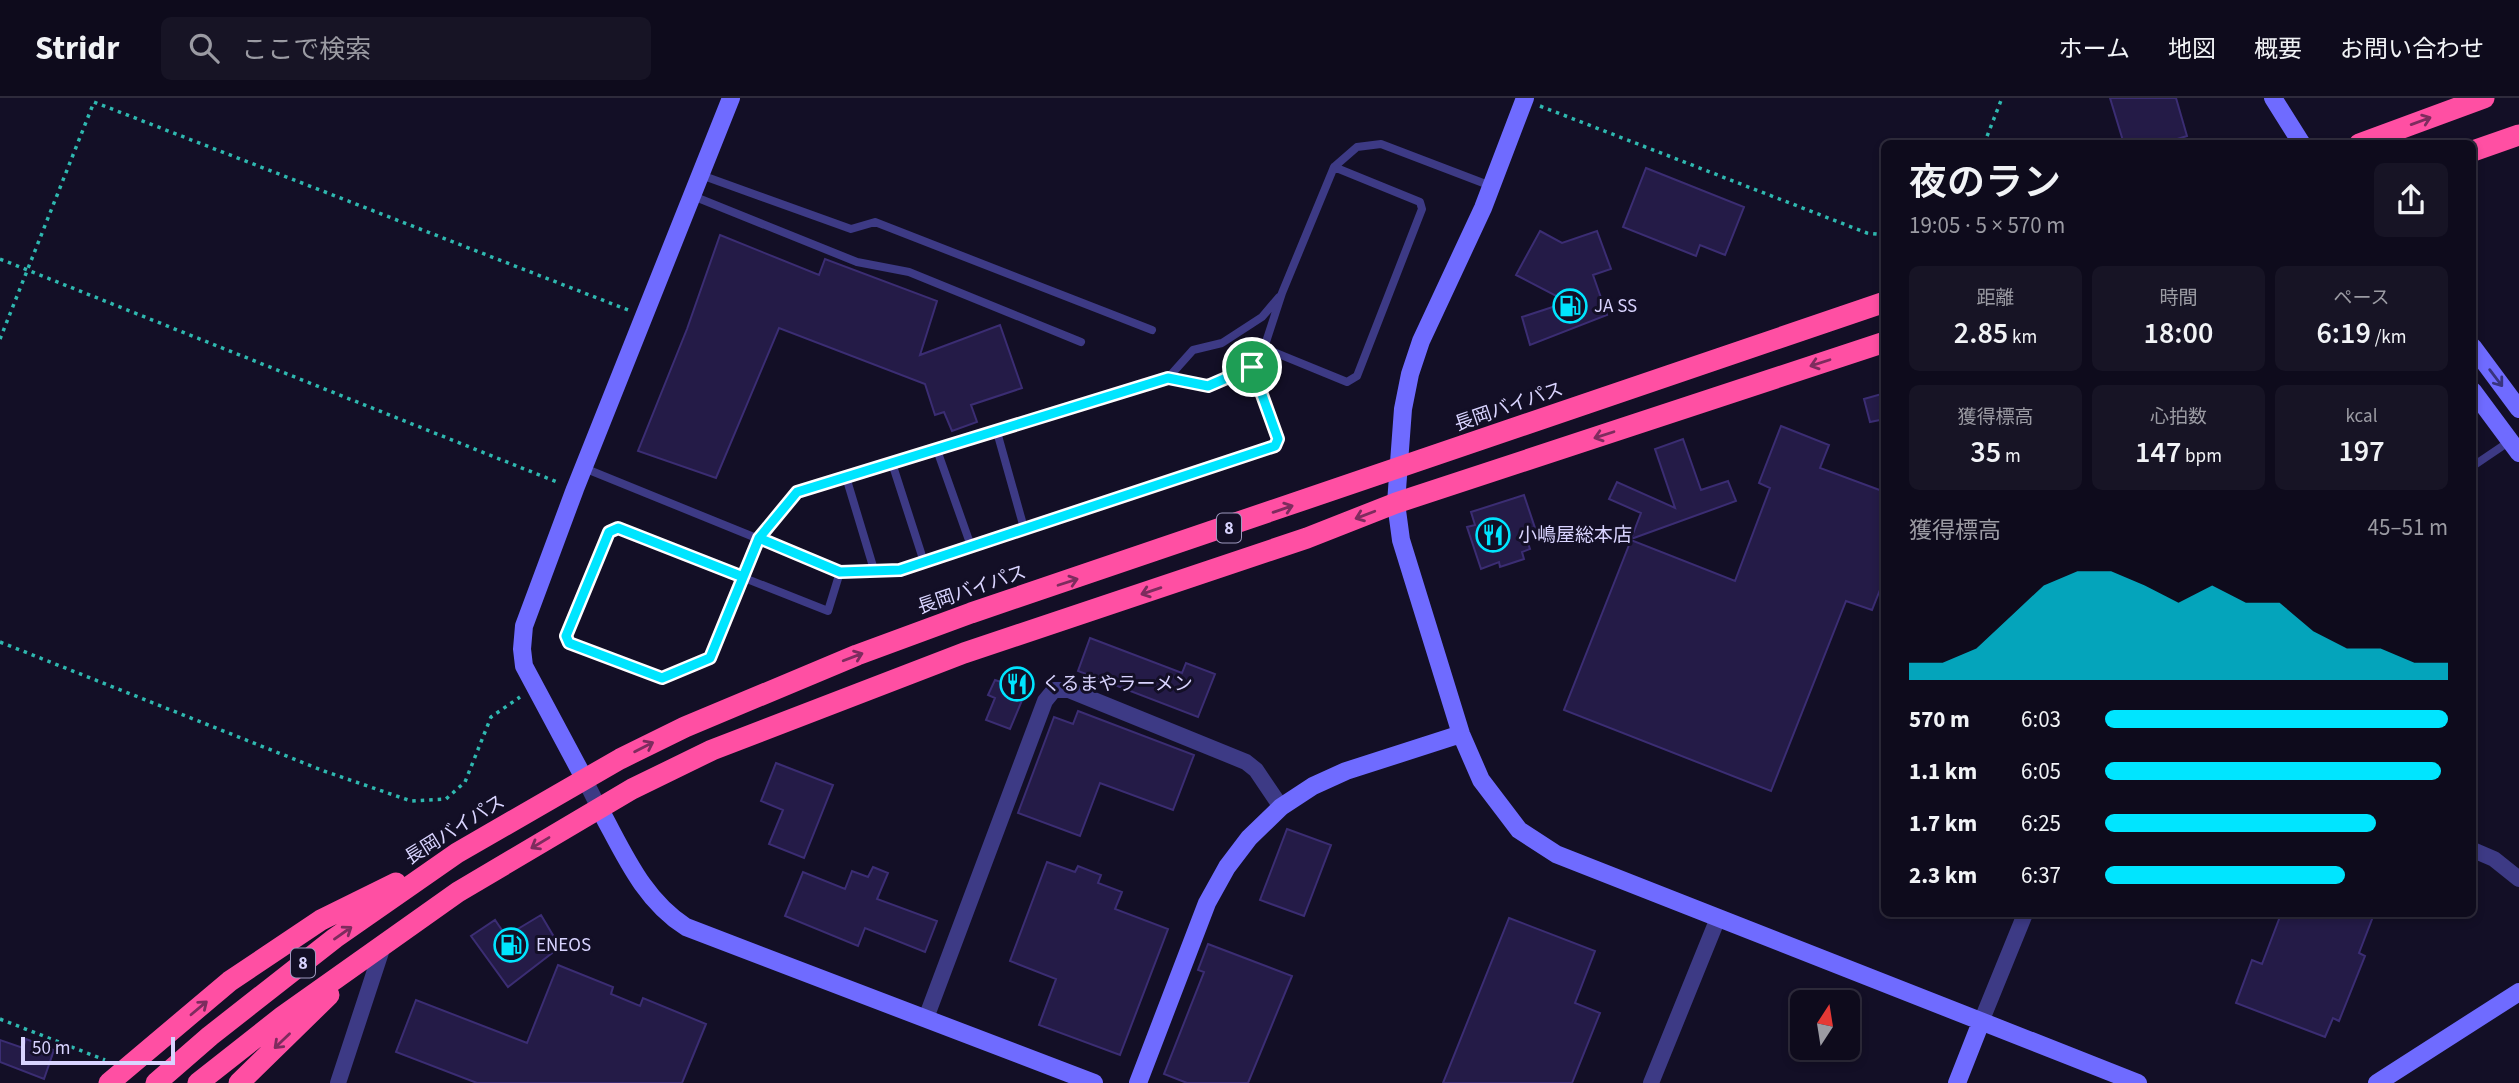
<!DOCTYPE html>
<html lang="ja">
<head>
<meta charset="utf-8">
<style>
  body { margin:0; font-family:"Source Sans 3","Noto Sans JP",sans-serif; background:#171425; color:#f1f3f6; height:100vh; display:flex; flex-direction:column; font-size:26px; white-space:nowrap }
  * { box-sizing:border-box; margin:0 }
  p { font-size:23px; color:#9b9ba3 }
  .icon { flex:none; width:38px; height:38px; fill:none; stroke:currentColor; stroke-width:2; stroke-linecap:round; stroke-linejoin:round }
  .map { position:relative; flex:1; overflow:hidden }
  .sheet { position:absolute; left:1881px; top:42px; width:595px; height:777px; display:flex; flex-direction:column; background:#0e0b1c; border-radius:10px; box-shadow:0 4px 10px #0003,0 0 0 2px #2e2b3b }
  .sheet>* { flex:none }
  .needle { width:46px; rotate:12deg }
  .buttons { position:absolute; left:1790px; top:892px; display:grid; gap:14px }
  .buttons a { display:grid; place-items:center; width:70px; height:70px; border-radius:10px; background:#0e0b1c; box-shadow:0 4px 10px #0003,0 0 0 2px #2e2b3b; font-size:35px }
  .scale { position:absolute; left:21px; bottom:18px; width:154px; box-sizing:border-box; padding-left:7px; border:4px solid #d9d4ff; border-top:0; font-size:19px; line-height:24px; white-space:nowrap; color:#d9d4ff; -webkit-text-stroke:5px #130f26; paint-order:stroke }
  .pin { position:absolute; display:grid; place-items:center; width:60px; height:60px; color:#fff; margin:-30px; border:4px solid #fff; border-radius:50%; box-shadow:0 2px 7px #0007 }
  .round { display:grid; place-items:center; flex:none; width:74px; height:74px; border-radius:10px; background:#171425 }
  .headline { display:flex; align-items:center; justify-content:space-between; height:119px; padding:0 28px }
  h1 { font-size:38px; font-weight:600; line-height:52px }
  .figures { display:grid; grid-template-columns:repeat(3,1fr); gap:10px; height:119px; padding:7px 28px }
  .figures div { display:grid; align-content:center; border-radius:10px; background:#171425; text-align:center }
  .figures b { font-size:30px; font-weight:600 }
  .figures small { font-size:19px; font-weight:400 }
  .figures p { font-size:19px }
  .chart { height:196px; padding:14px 28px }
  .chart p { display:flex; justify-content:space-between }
  .chart svg { width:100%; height:126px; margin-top:7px; fill:#00e5ff; opacity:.7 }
  ul { padding:0 28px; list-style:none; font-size:23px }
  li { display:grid; grid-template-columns:112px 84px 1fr; align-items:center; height:52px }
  li i { height:18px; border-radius:9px; background:#00e5ff }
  header { display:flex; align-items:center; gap:42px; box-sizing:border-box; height:98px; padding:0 35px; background:#0e0b1c; border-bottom:2px solid #2e2b3b }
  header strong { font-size:33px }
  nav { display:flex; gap:38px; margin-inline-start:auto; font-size:24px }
  .search { width:490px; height:63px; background:#171425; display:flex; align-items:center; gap:18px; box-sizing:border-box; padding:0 24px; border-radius:10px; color:#9b9ba3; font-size:26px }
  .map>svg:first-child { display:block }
  .building { fill:#241b47; stroke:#3b2d73; stroke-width:2 }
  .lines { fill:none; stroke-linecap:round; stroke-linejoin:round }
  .path { stroke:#2fb8b0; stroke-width:3.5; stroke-dasharray:3.5 5; stroke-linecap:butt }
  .lane { stroke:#3d3a85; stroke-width:8 }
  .street { stroke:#3d3a85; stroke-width:16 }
  .secondary { stroke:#6f6bff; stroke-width:18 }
  .highway { stroke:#ff4fa3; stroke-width:21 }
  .oneway { stroke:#7d2c5e }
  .oneway2 { stroke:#38347d }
  .route-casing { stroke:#fff; stroke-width:14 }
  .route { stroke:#00e5ff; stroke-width:9 }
  .labels { text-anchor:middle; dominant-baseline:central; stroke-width:6; stroke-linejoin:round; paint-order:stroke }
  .shield { fill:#130f26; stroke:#9e99be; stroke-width:2 }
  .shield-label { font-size:18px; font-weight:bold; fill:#d9d4ff }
  .poi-label { font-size:19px; fill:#d9d4ff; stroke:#130f26; text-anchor:start }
  .street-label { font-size:19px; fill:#d9d4ff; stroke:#130f26 }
</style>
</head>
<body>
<header>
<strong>Stridr</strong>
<div class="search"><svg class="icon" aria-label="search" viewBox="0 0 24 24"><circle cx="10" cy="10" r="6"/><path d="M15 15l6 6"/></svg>ここで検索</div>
<nav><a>ホーム</a><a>地図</a><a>概要</a><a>お問い合わせ</a></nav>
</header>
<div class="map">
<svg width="2519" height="985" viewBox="0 0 2519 985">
  <rect width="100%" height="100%" fill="#130f26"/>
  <!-- building -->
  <path class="building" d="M2110,0H2176L2187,38L2161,46H2124Z
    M1646,70L1744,109L1725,157L1700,147L1696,158L1623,129Z
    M1540,133L1562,145L1597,133L1611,171L1593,177L1607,217L1530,247L1522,219L1568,204L1516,177Z
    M720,137L819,177L825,161L937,203L920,257L1000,227L1022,290L971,307L977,324L952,333L944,314L935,317L925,286L779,230L716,380L638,353L687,231Z
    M1885,295V321L1870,324L1864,301Z
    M1781,328L1829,347L1820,370L1885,394V479L1872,512L1846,503L1771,693L1564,612L1631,442L1735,483L1770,390L1759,385Z
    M1683,341L1701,392L1728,383L1736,403L1631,441L1641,415L1609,401L1617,384L1675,410L1655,351Z
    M1524,397L1535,430L1524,434L1530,451L1522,454L1524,461L1500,469L1499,464L1481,471L1467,429L1475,427L1471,414Z
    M1090,540L1182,575L1186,565L1215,576L1198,619L1078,573Z
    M1004,578L1028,588L1010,631L986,622L995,600L988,597L995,582L1001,584Z
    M1078,613L1194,657L1173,712L1100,685L1080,738L1018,715L1054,619L1073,626Z
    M776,665L833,687L804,760L769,746L783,712L761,703Z
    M1287,731L1331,747L1304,818L1260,802Z
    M1047,764L1075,774L1078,768L1101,777L1098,785L1122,794L1115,811L1168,831L1120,957L1039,927L1056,881L1010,863Z
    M873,769L888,775L877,801L937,823L925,854L865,830L858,848L785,818L803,774L845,791L852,773L868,779Z
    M2281,816H2374L2359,855L2365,858L2339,923L2333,920L2325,939L2236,905L2252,862L2262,866Z
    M541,817L560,849L508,889L471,838L495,822L506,838Z
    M1509,820L1595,853L1575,905L1600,915L1572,985H1443Z
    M1208,846L1292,878L1248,985H1187L1164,976L1204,874L1198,872Z
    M558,867L613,889L611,896L640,908L643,900L706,926L682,985H477L396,954L416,902L527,945Z
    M26,941L54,952L44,981L0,964V942L23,950Z"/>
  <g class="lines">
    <!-- path -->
    <path class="path" d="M1540,8L1867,135L1885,137
      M1984,46L2002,0
      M0,161L557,384
      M0,241L94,4L628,212
      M0,544L324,673L411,703L446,701L465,684L491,619L520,599
      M0,921L105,962"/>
    <!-- lane -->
    <path class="lane" d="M701,77L851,131L875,124L1152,232
      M693,98L857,164L909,174L1081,244
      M1264,250L1347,284L1357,278L1422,111L1420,104L1334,69
      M1168,280L1193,252L1222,245L1262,219L1279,199
      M997,334L1024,430
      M937,352L971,448
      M892,365L924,464
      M2473,368L2510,343
      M584,370L840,474L900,472L1275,348L1278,341L1252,269
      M846,379L875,475
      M840,474L828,513L618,430L609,434L566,538L569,546L662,580L710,560L759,440L797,394L1168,280L1208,288L1252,269L1264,250L1282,195L1334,69L1357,49L1381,46L1491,88"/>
    <!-- street -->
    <path class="street" d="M585,682L599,710
      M2473,752L2494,761L2519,781
      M926,920L1045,603L1054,592H1069L1246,664L1256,672L1281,709
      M1981,924L2025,816
      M338,985L384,845
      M1651,985L1718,820"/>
    <!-- secondary -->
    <path class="secondary" d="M1525,0L1483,110L1421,243L1410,276L1403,311L1396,405L1401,442L1461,636L1481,682L1519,732L1556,756L2138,985
      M2273,0L2302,46
      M2473,249L2519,311
      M2473,293L2519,355
      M585,682L524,568L522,551L524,528L575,391L731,0
      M599,710C623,753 642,801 686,829L1094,985
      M1138,985L1207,805L1227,769L1249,740L1281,709L1313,688L1346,673L1461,636
      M1957,985L1981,924
      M2377,985L2519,894"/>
    <!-- highway -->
    <path class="highway" d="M2359,46L2484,0
      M2473,53L2519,37
      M109,985L230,883L321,822L396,785
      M156,985L210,938L335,840L457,755L620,661L685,629L857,557L971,515L1885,204
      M198,985L283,918L458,794L632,691L712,652L964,555L1307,440L1396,405L1885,244
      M239,985L329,897"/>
  </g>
  <!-- one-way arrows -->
  <defs><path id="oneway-shaft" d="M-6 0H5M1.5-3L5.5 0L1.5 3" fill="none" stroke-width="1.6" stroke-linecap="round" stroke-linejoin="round" transform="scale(1.75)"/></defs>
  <g class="oneway">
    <use href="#oneway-shaft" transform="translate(2421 23) rotate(-20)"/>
    <use href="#oneway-shaft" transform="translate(1820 265) rotate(162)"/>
    <use href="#oneway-shaft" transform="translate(1604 337) rotate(162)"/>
    <use href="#oneway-shaft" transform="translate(1283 411) rotate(-19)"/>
    <use href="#oneway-shaft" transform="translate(1365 417) rotate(159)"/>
    <use href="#oneway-shaft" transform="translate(1068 484) rotate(-18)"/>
    <use href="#oneway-shaft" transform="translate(1151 493) rotate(161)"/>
    <use href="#oneway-shaft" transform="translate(853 559) rotate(-21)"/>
    <use href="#oneway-shaft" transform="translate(644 649) rotate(-27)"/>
    <use href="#oneway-shaft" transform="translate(540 745) rotate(149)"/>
    <use href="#oneway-shaft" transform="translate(343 835) rotate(-35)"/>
    <use href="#oneway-shaft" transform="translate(199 910) rotate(-40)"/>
    <use href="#oneway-shaft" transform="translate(282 943) rotate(136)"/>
  </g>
  <use class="oneway2" href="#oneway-shaft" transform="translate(2496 280) rotate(53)"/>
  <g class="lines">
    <defs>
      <path id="route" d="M1252,269L1208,288L1168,280L797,394L759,440L710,560L662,580L569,545L566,538L609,434L618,430L743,479L759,440L840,474L900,472L1275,348L1278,341L1252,269"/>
    </defs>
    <!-- route casing -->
    <use href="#route" class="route-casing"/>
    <!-- route -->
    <use href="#route" class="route"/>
  </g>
  <!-- icons -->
  <defs>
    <symbol id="fuel-ring" viewBox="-11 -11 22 22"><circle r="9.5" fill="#130f26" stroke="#00e5ff" stroke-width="1.5"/><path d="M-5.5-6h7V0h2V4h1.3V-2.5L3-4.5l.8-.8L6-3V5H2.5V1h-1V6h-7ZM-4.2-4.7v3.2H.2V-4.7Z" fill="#00e5ff"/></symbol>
    <symbol id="restaurant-ring" viewBox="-11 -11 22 22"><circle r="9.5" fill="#130f26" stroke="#00e5ff" stroke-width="1.5"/><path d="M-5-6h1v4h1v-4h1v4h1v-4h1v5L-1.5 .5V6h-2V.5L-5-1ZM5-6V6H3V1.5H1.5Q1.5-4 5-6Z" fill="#00e5ff"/></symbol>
  </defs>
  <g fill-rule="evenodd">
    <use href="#fuel-ring" x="1551" y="189" width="38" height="38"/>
    <use href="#restaurant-ring" x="1474" y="418" width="38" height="38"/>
    <use href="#restaurant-ring" x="998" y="567" width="38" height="38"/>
    <use href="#fuel-ring" x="492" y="828" width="38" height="38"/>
  </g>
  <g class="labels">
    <!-- shield labels -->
    <g class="shield">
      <rect x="1217" y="415.5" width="24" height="29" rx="5"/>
      <rect x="291" y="850.5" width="24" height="29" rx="5"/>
    </g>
    <g class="shield-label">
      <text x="1229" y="430">8</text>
      <text x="303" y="865">8</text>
    </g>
    <!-- poi labels -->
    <g class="poi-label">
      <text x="1594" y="208">JA SS</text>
      <text x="1518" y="437">小嶋屋総本店</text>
      <text x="1042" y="586">くるまやラーメン</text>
      <text x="536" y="847">ENEOS</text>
    </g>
    <!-- street labels -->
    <g class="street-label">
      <text transform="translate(1509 309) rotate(-19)">長岡バイパス</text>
      <text transform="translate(972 492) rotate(-19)">長岡バイパス</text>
      <text transform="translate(455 732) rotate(-32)">長岡バイパス</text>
    </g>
  </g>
</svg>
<div class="buttons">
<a><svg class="needle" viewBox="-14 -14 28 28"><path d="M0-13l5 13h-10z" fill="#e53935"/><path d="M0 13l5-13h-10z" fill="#9b9ba3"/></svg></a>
</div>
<div class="scale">50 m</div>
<div class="pin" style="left:1252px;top:269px;background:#1e9e55"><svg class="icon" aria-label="arrive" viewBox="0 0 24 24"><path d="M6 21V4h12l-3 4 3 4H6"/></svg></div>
<section class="sheet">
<div class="headline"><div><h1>夜のラン</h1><p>19:05 · 5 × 570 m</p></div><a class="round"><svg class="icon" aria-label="share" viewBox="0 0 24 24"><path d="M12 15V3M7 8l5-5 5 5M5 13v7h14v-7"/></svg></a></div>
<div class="figures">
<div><p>距離</p><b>2.85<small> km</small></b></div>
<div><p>時間</p><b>18:00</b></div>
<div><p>ペース</p><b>6:19<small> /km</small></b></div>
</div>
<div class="figures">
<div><p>獲得標高</p><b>35<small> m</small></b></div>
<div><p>心拍数</p><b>147<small> bpm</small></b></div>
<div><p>kcal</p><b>197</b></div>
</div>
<div class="chart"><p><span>獲得標高</span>45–51 m</p>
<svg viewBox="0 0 160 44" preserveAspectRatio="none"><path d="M0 44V38L10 38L20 33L30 22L40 11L50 6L60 6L70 11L80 17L90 11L100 17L110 17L120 27L130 33L140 33L150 38L160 38V44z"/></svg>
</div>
<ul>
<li><b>570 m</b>6:03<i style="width:100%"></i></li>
<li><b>1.1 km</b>6:05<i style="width:98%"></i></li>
<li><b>1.7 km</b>6:25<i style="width:79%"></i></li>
<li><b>2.3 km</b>6:37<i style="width:70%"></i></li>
</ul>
</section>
</div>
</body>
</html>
